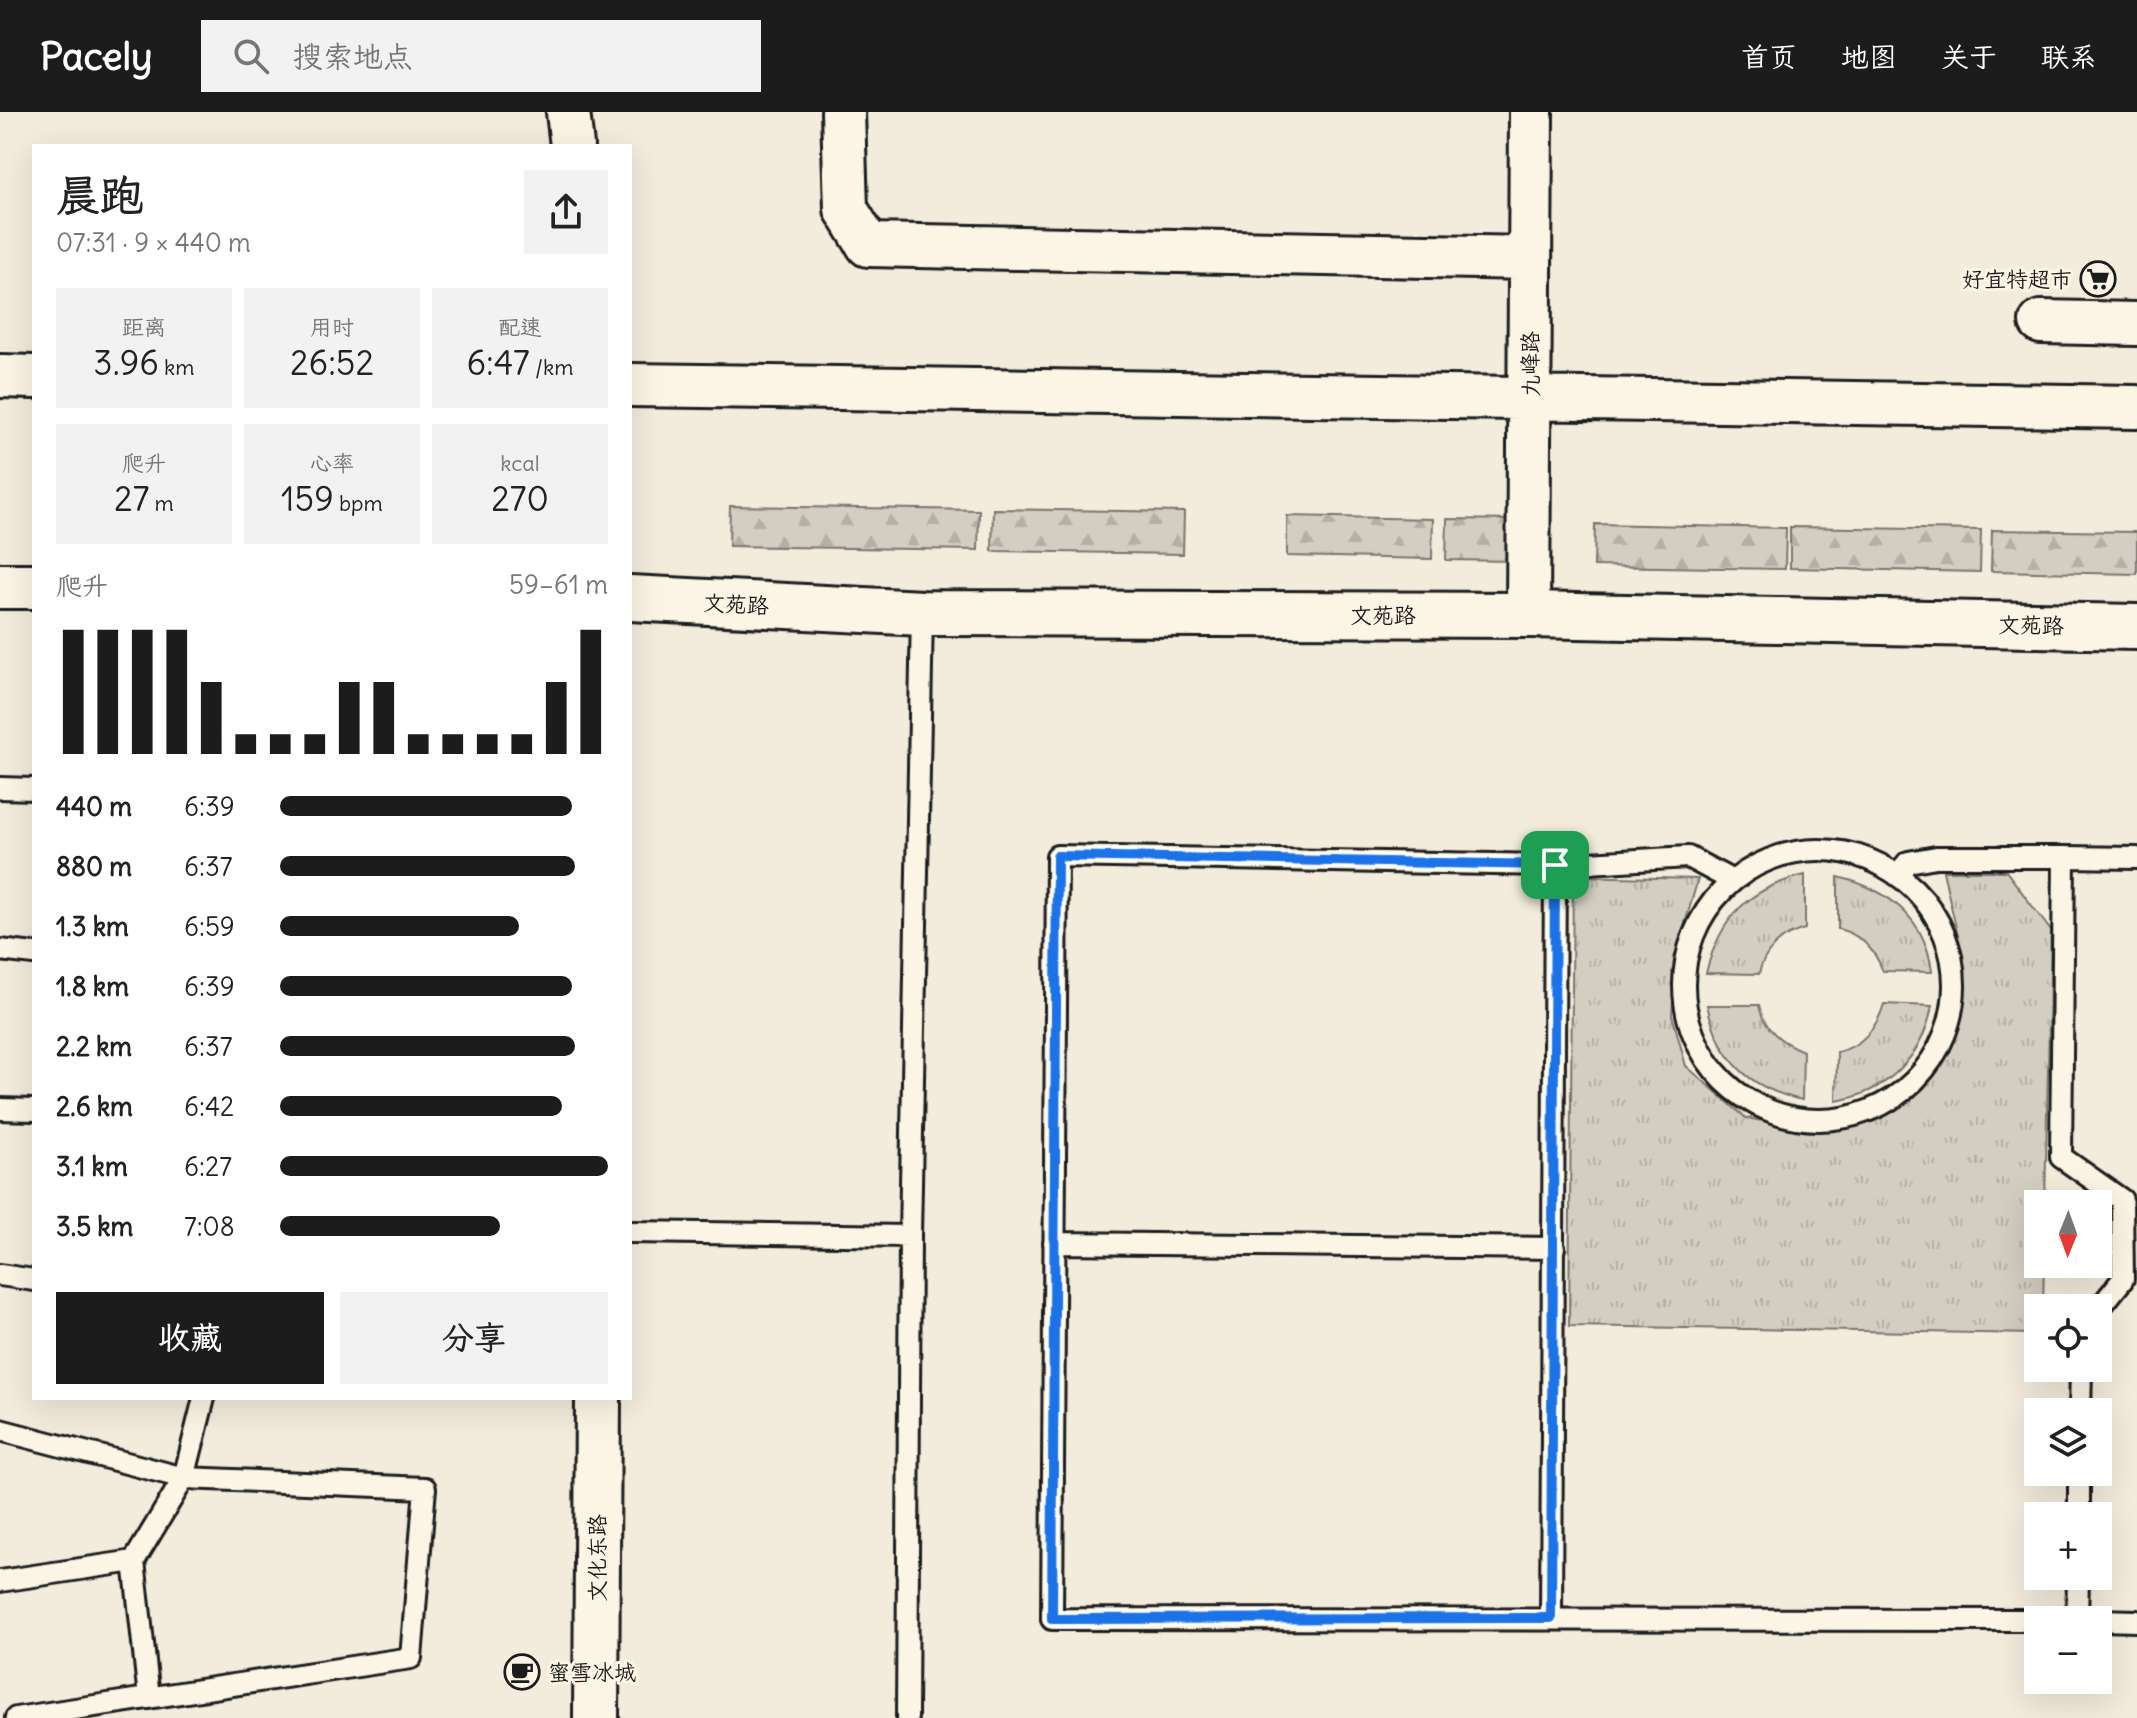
<!DOCTYPE html>
<html lang="zh">
<head>
<meta charset="utf-8">
<style>
  body { margin:0; font-family:Delius,"LXGW WenKai TC",sans-serif; background:#f2f2f2; color:#222; height:100vh; display:flex; flex-direction:column; font-size:30px; white-space:nowrap }
  * { box-sizing:border-box; margin:0 }
  p { font-size:26px; color:#767676 }
  .icon { flex:none; width:44px; height:44px; fill:none; stroke:currentColor; stroke-width:2; stroke-linecap:round; stroke-linejoin:round }
  .map { position:relative; flex:1; overflow:hidden }
  .drawer { position:absolute; left:32px; top:32px; width:600px; height:1256px; display:flex; flex-direction:column; background:#fff; border-radius:0px; box-shadow:0 8px 32px #0002 }
  .drawer>* { flex:none }
  .needle { width:52px; rotate:181deg }
  .buttons { position:absolute; left:2024px; top:1078px; display:grid; gap:16px }
  .buttons a { display:grid; place-items:center; width:88px; height:88px; border-radius:0px; background:#fff; box-shadow:0 8px 32px #0002; font-size:40px }
  .pin { position:absolute; display:grid; place-items:center; width:68px; height:68px; color:#fff; margin:-34px; border-radius:16px; box-shadow:0 4px 12px #0006 }
  .round { display:grid; place-items:center; flex:none; width:84px; height:84px; border-radius:0px; background:#f2f2f2 }
  .head { display:flex; align-items:center; justify-content:space-between; height:136px; padding:0 24px }
  h1 { font-size:44px; font-weight:600; line-height:60px }
  .figures { display:grid; grid-template-columns:repeat(3,1fr); gap:12px; height:136px; padding:8px 24px }
  .figures div { display:grid; align-content:center; border-radius:0px; background:#f2f2f2; text-align:center }
  .figures b { font-size:34px; font-weight:600 }
  .figures small { font-size:22px; font-weight:400 }
  .figures p { font-size:22px }
  .chart { height:224px; padding:16px 24px }
  .chart p { display:flex; justify-content:space-between }
  .chart svg { width:100%; height:144px; margin-top:8px; stroke:#1c1c1c; stroke-width:6 }
  .button { display:flex; gap:16px; margin-top:auto; padding:16px 24px }
  .button a { flex:1; height:92px; border-radius:0px; background:#1c1c1c; color:#fff; font-size:32px; font-weight:600; line-height:92px; text-align:center }
  .button a+a { background:#f2f2f2; color:#222 }
  ul { padding:0 24px; list-style:none; font-size:26px }
  li { display:grid; grid-template-columns:128px 96px 1fr; align-items:center; height:60px }
  li i { height:20px; border-radius:10px; background:#1c1c1c }
  header { display:flex; align-items:center; gap:48px; box-sizing:border-box; height:112px; padding:0 40px; background:#1c1c1c; color:#fff }
  header strong { font-size:38px }
  nav { display:flex; gap:44px; margin-inline-start:auto; font-size:28px }
  .search { width:560px; height:72px; background:#f2f2f2; display:flex; align-items:center; gap:20px; box-sizing:border-box; padding:0 28px; border-radius:0px; color:#767676; font-size:30px }
  .map>svg:first-child { display:block }
  .grass { fill:url(#grass-tufts); stroke:#78756e; stroke-width:2 }
  .forest { fill:url(#forest-firs); stroke:#78756e; stroke-width:2 }
  .lines { fill:none; stroke-linecap:round; stroke-linejoin:round }
  .service-casing { stroke:#1c1c1c; stroke-width:26 }
  .minor-casing { stroke:#1c1c1c; stroke-width:48 }
  .tertiary-casing { stroke:#1c1c1c; stroke-width:50 }
  .secondary-casing { stroke:#1c1c1c; stroke-width:50 }
  .service { stroke:#fcf5e5; stroke-width:20 }
  .minor { stroke:#fcf5e5; stroke-width:42 }
  .tertiary { stroke:#fcf5e5; stroke-width:44 }
  .secondary { stroke:#fcf5e5; stroke-width:44 }
  .route-casing { stroke:#fff; stroke-width:16 }
  .route { stroke:#1a73e8; stroke-width:10 }
  .labels { text-anchor:middle; dominant-baseline:central; stroke-width:6; stroke-linejoin:round; paint-order:stroke }
  .poi-label { font-size:22px; fill:#1c1c1c; stroke:#fcf5e5; text-anchor:end }
  .street-label { font-size:22px; fill:#1c1c1c; stroke:#fcf5e5 }
</style>
</head>
<body>
<header>
<strong>Pacely</strong>
<div class="search"><svg class="icon" aria-label="search" viewBox="0 0 24 24"><circle cx="10" cy="10" r="6"/><path d="M15 15l6 6"/></svg>搜索地点</div>
<nav><a>首页</a><a>地图</a><a>关于</a><a>联系</a></nav>
</header>
<div class="map">
<svg width="2137" height="1606" viewBox="0 0 2137 1606">
  <defs>
    <pattern id="grass-tufts" width="24" height="20" patternUnits="userSpaceOnUse" patternTransform="scale(2)"><rect width="24" height="20" fill="#d3cec1"/><path d="M3 7l-1-3M5 7V3M7 7l1-3M15 17l-1-3M17 17v-4M19 17l1-3" fill="none" stroke="#b5b0a5"/></pattern>
    <pattern id="forest-firs" width="22" height="20" patternUnits="userSpaceOnUse" patternTransform="scale(2)"><rect width="22" height="20" fill="#d3cec1"/><path d="M5 1l3.5 6h-7zM16 11l3.5 6h-7z" fill="#b5b0a5"/></pattern>
  </defs>
  <rect width="100%" height="100%" fill="#f3ecdd"/>
  <filter id="ink" filterUnits="userSpaceOnUse"><feTurbulence type="fractalNoise" baseFrequency=".0125" numOctaves="2"/><feDisplacementMap in="SourceGraphic" scale="16" xChannelSelector="R" yChannelSelector="G"/><feConvolveMatrix kernelMatrix="1 2 1 2 8 2 1 2 1" color-interpolation-filters="sRGB"/></filter>
  <g filter="url(#ink)">
    <!-- grass -->
    <path class="grass" d="M1943,759H2006L2051,819L2045,1092H2038V1152H2044L2043,1196H2038V1222L1569,1214L1573,764L1698,767L1677,839L1672,903L1686,954L1746,1006L1804,1016L1871,1008L1910,986L1943,940L1961,893L1965,855Z
      M1805,763V817C1783,822 1763,840 1759,862L1706,861C1720,805 1749,776 1805,763Z
      M1838,765C1888,777 1926,806 1932,860L1883,859C1875,839 1861,822 1838,817Z
      M1884,892L1932,894C1923,944 1887,981 1836,989L1837,940C1861,935 1877,916 1884,892Z
      M1707,893H1759C1764,918 1781,930 1803,939L1802,988C1747,976 1720,947 1707,893Z"/>
    <!-- forest -->
    <path class="forest" d="M730,394L979,398L978,438L729,434Z
      M993,397L1184,400L1183,442L992,439Z
      M1287,404L1433,407L1432,447L1287,444Z
      M1447,407L1517,408L1516,449L1446,448Z
      M1595,412L1786,416L1785,457L1594,454Z
      M1790,415L1981,418L1980,460L1790,456Z
      M1992,418L2137,420V462L1991,459Z"/>
    <g class="lines">
      <defs>
        <path id="service" d="M0,676L34,677
          M1684 873a135 135 0 1 1 270 0a135 135 0 1 1-270 0Z
          M1898,762L1908,750L1936,745H2064
          M1731,768L1688,745L1555,753L1057,744L1052,1507L2042,1508
          M0,838L34,842
          M0,997L34,998
          M630,1120L910,1124
          M1054,1131L1554,1136
          M0,1163L34,1168
          M2098,1198L2123,1167L2122,1088L2061,1045L2064,745L2137,746
          M2080,1300L2081,1256
          M0,1318L184,1366L204,1286
          M2079,1404V1360
          M0,1469L134,1449
          M1551,1506L1555,753
          M2077,1508L2078,1464
          M2098,1508L2137,1509
          M16,1606L411,1546L425,1376L184,1366L134,1449L149,1586
          M907,1606L910,1124L922,501"/>
        <path id="minor" d="M568,0L572,34
          M843,0L846,97L868,133L1530,146
          M2041,210L2137,212
          M0,264L34,265
          M630,273L2137,295
          M1528,503L1531,0"/>
        <path id="tertiary" d="M596,1606L598,1286"/>
        <path id="secondary" d="M0,474H34
          M630,486L922,501L1528,503L2137,515"/>
      </defs>
      <!-- service casing -->
      <use href="#service" class="service-casing"/>
      <!-- minor casing -->
      <use href="#minor" class="minor-casing"/>
      <!-- tertiary casing -->
      <use href="#tertiary" class="tertiary-casing"/>
      <!-- secondary casing -->
      <use href="#secondary" class="secondary-casing"/>
      <!-- service -->
      <use href="#service" class="service"/>
      <!-- minor -->
      <use href="#minor" class="minor"/>
      <!-- tertiary -->
      <use href="#tertiary" class="tertiary"/>
      <!-- secondary -->
      <use href="#secondary" class="secondary"/>
    </g>
  </g>
  <g class="lines" filter="url(#ink)">
    <defs>
      <path id="route" d="M1057,744L1555,753L1551,1506L1052,1507Z"/>
    </defs>
    <!-- route casing -->
    <use href="#route" class="route-casing"/>
    <!-- route -->
    <use href="#route" class="route"/>
  </g>
  <!-- icons -->
  <defs>
    <symbol id="supermarket-ring" viewBox="-11 -11 22 22"><circle r="9.5" fill="#fcf5e5" stroke="#1c1c1c" stroke-width="1.5"/><path d="M-6-5.5h2.5l.6 2H6L4.5 2H-2.5L-4.4-4H-6ZM-1.5 3.2a1.3 1.3 0 1 0 .1 0ZM3 3.2a1.3 1.3 0 1 0 .1 0Z" fill="#1c1c1c"/></symbol>
    <symbol id="cafe-ring" viewBox="-11 -11 22 22"><circle r="9.5" fill="#fcf5e5" stroke="#1c1c1c" stroke-width="1.5"/><path d="M-5.5-4.5H6V0H3Q3 3.5 0 3.5H-2.5Q-5.5 3.5-5.5 0ZM3-3.2v2h1.7v-2ZM-6 4.5H4V6H-6Z" fill="#1c1c1c"/></symbol>
  </defs>
  <g fill-rule="evenodd">
    <use href="#supermarket-ring" x="2078" y="147" width="40" height="40"/>
    <use href="#cafe-ring" x="502" y="1540" width="40" height="40"/>
  </g>
  <g class="labels">
    <!-- poi labels -->
    <g class="poi-label">
      <text x="2072" y="167">好宜特超市</text>
      <text x="548" y="1560" text-anchor="start">蜜雪冰城</text>
    </g>
    <!-- street labels -->
    <g class="street-label">
      <text transform="translate(1530 252) rotate(-90)">九峰路</text>
      <text transform="translate(736 492) rotate(3)">文苑路</text>
      <text x="1383" y="503">文苑路</text>
      <text transform="translate(2031 513) rotate(1)">文苑路</text>
      <text transform="translate(597 1446) rotate(-90)">文化东路</text>
    </g>
  </g>
</svg>
<div class="buttons">
<a><svg class="needle" viewBox="-14 -14 28 28"><path d="M0-13l5 13h-10z" fill="#e53935"/><path d="M0 13l5-13h-10z" fill="#767676"/></svg></a>
<a><svg class="icon" aria-label="locate" viewBox="0 0 24 24"><circle cx="12" cy="12" r="6"/><path d="M12 2v4M12 18v4M2 12h4M18 12h4"/></svg></a>
<a><svg class="icon" aria-label="layers" viewBox="0 0 24 24"><path d="M12 4l9 5-9 5-9-5zM3 14l9 5 9-5"/></svg></a>
<a>+</a>
<a>−</a>
</div>
<div class="pin" style="left:1555px;top:753px;background:#1e9e55"><svg class="icon" aria-label="arrive" viewBox="0 0 24 24"><path d="M6 21V4h12l-3 4 3 4H6"/></svg></div>
<section class="drawer">
<div class="head"><div><h1>晨跑</h1><p>07:31 · 9 × 440 m</p></div><a class="round"><svg class="icon" aria-label="share" viewBox="0 0 24 24"><path d="M12 15V3M7 8l5-5 5 5M5 13v7h14v-7"/></svg></a></div>
<div class="figures">
<div><p>距离</p><b>3.96<small> km</small></b></div>
<div><p>用时</p><b>26:52</b></div>
<div><p>配速</p><b>6:47<small> /km</small></b></div>
</div>
<div class="figures">
<div><p>爬升</p><b>27<small> m</small></b></div>
<div><p>心率</p><b>159<small> bpm</small></b></div>
<div><p>kcal</p><b>270</b></div>
</div>
<div class="chart"><p><span>爬升</span>59–61 m</p>
<svg viewBox="0 0 160 44" preserveAspectRatio="none"><path d="M5 44V6M15 44V6M25 44V6M35 44V6M45 44V22M55 44V38M65 44V38M75 44V38M85 44V22M95 44V22M105 44V38M115 44V38M125 44V38M135 44V38M145 44V22M155 44V6"/></svg>
</div>
<ul>
<li><b>440 m</b>6:39<i style="width:89%"></i></li>
<li><b>880 m</b>6:37<i style="width:90%"></i></li>
<li><b>1.3 km</b>6:59<i style="width:73%"></i></li>
<li><b>1.8 km</b>6:39<i style="width:89%"></i></li>
<li><b>2.2 km</b>6:37<i style="width:90%"></i></li>
<li><b>2.6 km</b>6:42<i style="width:86%"></i></li>
<li><b>3.1 km</b>6:27<i style="width:100%"></i></li>
<li><b>3.5 km</b>7:08<i style="width:67%"></i></li>
</ul>
<div class="button"><a>收藏</a><a>分享</a></div>
</section>
</div>
</body>
</html>
